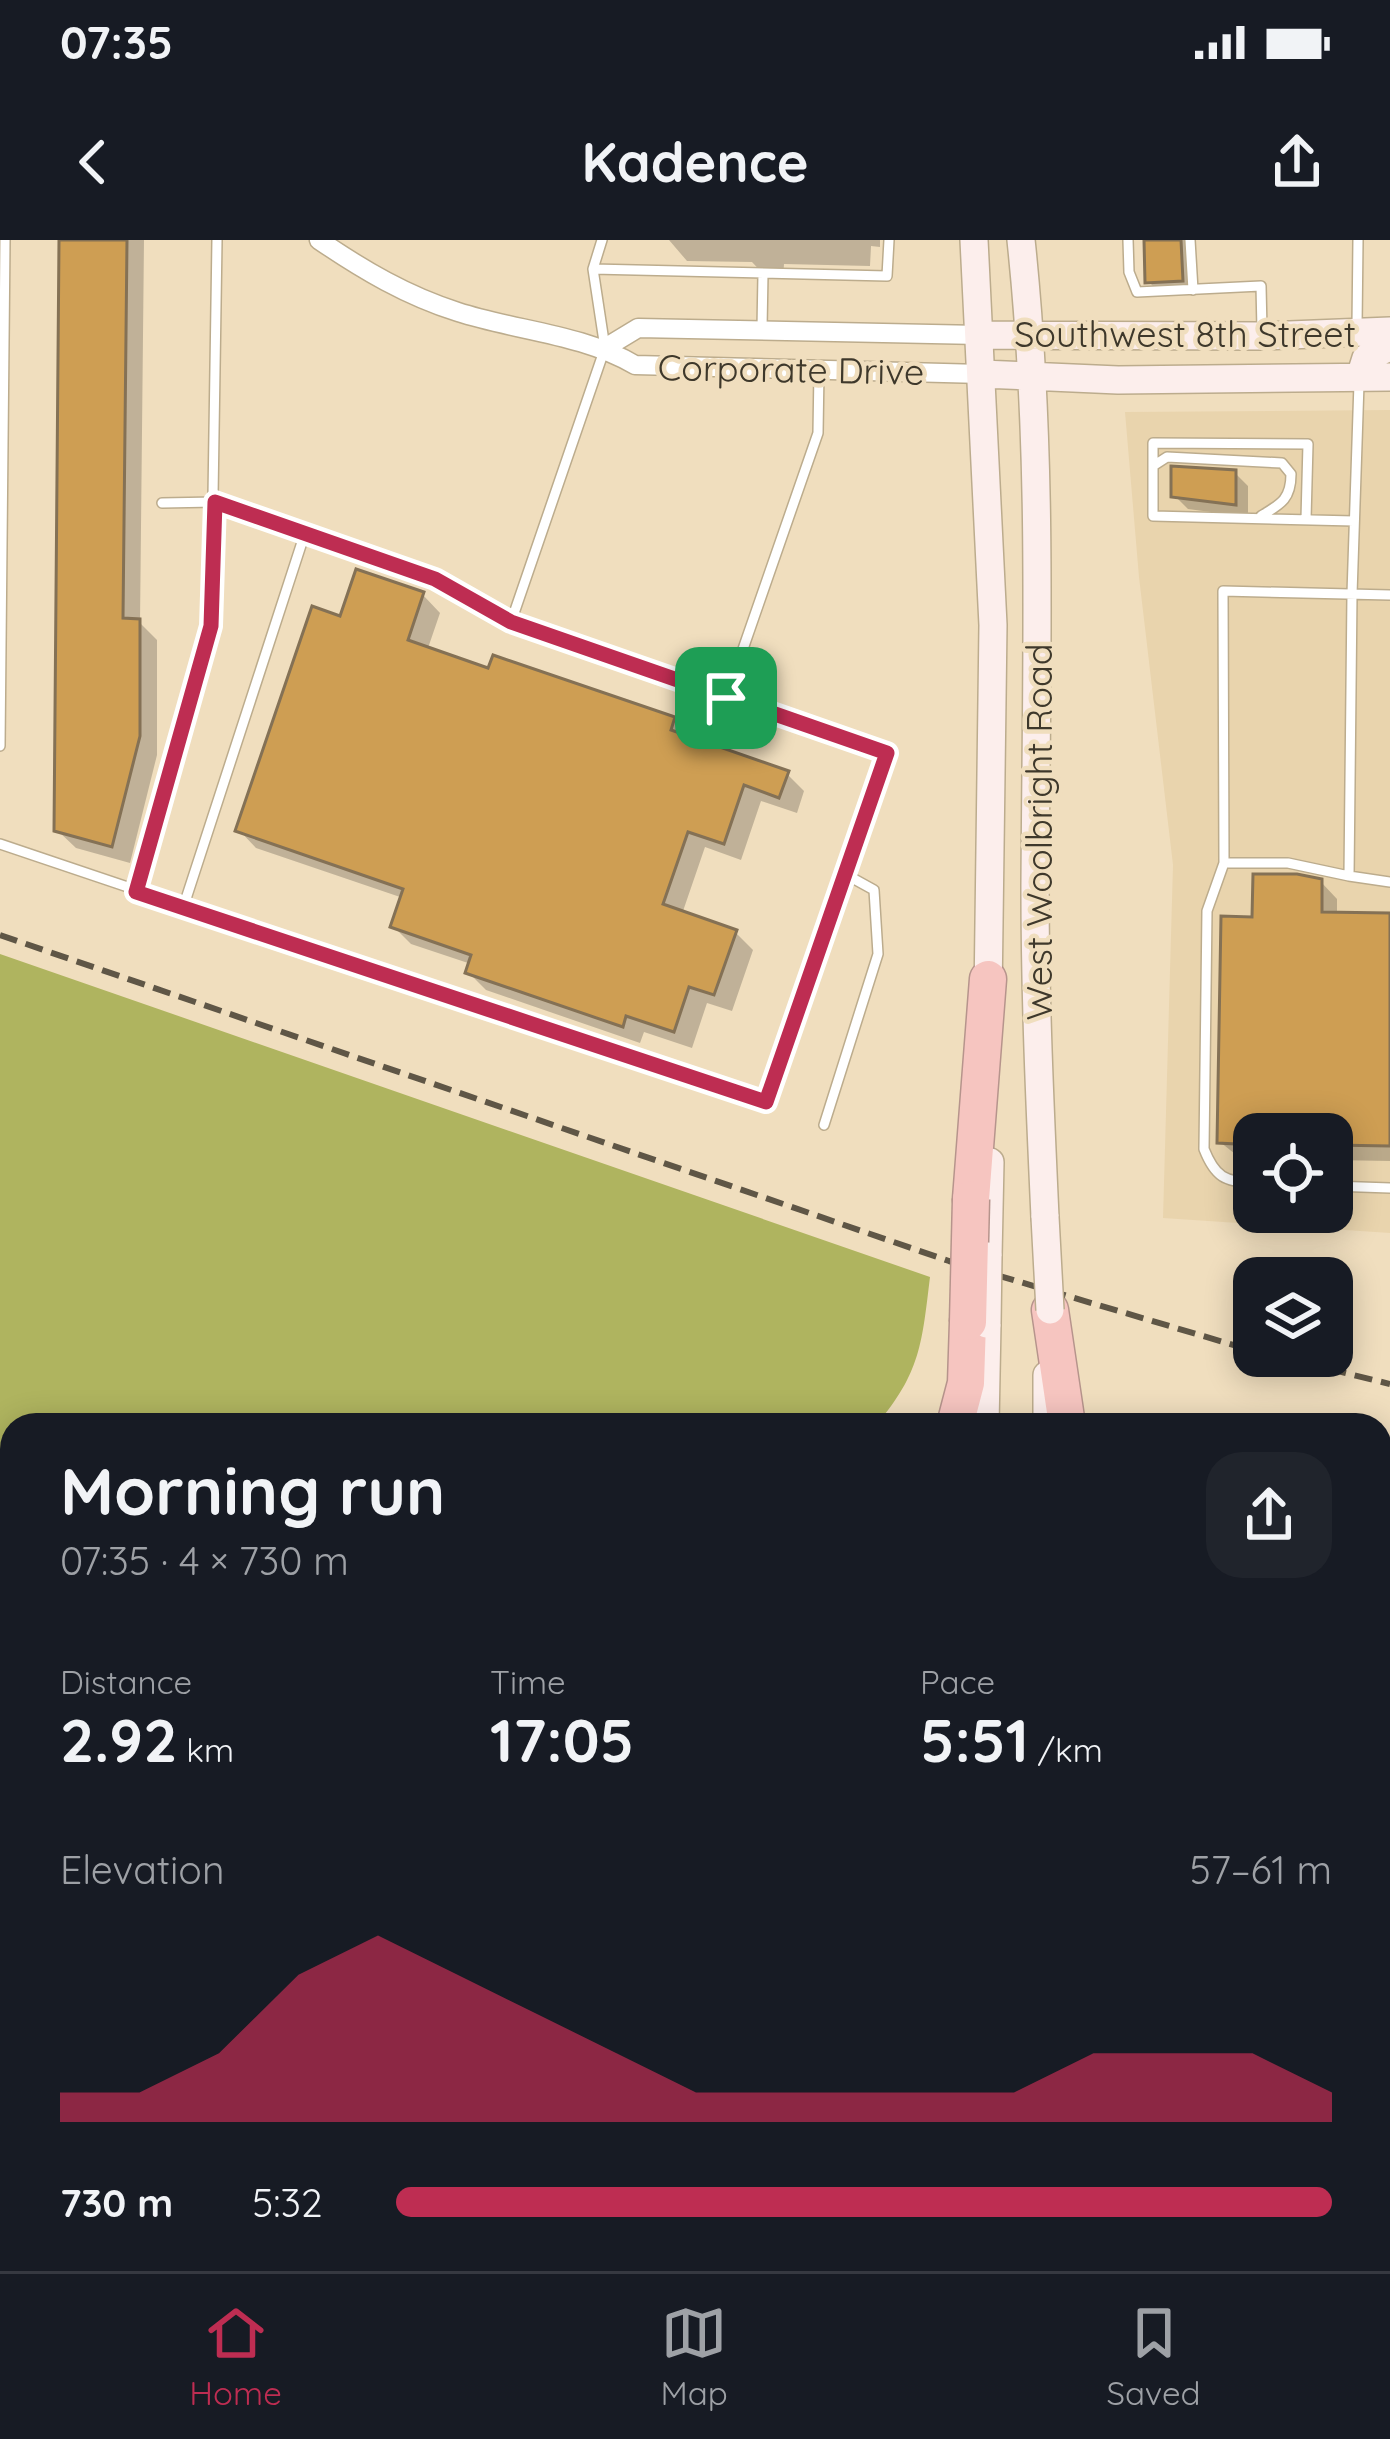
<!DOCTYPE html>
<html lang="en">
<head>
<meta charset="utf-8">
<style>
  body { margin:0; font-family:Quicksand,sans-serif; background:#20242c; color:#f1f3f6; height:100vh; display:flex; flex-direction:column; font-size:45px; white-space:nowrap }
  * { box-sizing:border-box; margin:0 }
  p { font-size:39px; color:#9ea1a6 }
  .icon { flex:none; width:66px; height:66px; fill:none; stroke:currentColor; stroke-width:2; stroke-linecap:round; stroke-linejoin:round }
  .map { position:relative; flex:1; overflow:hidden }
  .drawer { position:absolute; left:0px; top:1173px; width:1392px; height:858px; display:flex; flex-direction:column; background:#171b24; border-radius:36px 36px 0 0; box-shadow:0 6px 30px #0003 }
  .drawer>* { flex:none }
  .buttons { position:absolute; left:1233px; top:873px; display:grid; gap:24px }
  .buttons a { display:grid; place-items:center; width:120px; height:120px; border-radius:24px; background:#171b24; box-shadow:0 6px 30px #0003; font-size:60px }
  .pin { position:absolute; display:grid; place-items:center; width:102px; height:102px; color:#fff; margin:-51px; border-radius:24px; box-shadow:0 6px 18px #0006 }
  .round { display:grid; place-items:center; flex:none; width:126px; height:126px; border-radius:36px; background:#20242c }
  .summary { display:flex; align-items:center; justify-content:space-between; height:204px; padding:0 60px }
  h1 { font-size:66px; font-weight:700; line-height:90px }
  .metrics { display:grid; grid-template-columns:repeat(3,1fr); gap:18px; height:204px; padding:12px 60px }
  .metrics div { display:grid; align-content:center }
  .metrics b { font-size:60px; font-weight:700 }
  .metrics small { font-size:33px; font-weight:400 }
  .metrics p { font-size:33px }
  .chart { height:336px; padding:24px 60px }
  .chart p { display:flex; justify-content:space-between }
  .chart svg { width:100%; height:216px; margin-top:12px; fill:#be2d52; opacity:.7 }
  ul { padding:0 60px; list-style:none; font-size:39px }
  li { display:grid; grid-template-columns:192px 144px 1fr; align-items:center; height:90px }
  li i { height:30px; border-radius:15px; background:#be2d52 }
  .status { display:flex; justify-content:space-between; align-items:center; height:84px; padding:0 60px; background:#171b24; direction:ltr }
  .status svg { height:33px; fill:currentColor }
  header { display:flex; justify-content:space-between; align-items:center; height:156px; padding:0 60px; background:#171b24; font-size:54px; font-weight:700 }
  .menu { display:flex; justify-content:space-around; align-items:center; height:168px; border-top:3px solid #363941; background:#171b24; font-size:33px; color:#9ea1a6 }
  .menu a { display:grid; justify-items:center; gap:6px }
  .menu .active { color:#be2d52 }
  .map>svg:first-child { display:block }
  .built { fill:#e9d4ad; fill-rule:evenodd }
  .forest { fill:#afb45f }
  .shadow { fill:#0003 }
  .building { fill:#ce9e53; stroke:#847155; stroke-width:3 }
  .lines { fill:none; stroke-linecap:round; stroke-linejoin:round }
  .lane-casing { stroke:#bcac8d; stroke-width:12 }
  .street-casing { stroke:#bcac8d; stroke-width:21 }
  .secondary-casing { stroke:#bcac8d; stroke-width:30 }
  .highway-casing { stroke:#b6948c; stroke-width:39 }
  .lane { stroke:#fff; stroke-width:9 }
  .street { stroke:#fff; stroke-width:18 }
  .secondary { stroke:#fceeec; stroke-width:27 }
  .highway { stroke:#f6c5c0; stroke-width:36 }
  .rail { stroke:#5f5646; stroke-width:6; stroke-dasharray:18 9; stroke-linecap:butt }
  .secondary-bridge-casing { stroke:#bcac8d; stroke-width:30; stroke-linecap:butt }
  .highway-bridge-casing { stroke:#b6948c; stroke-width:39; stroke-linecap:butt }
  .secondary-bridge { stroke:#fceeec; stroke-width:27 }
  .highway-bridge { stroke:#f6c5c0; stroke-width:36 }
  .route-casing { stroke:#fff; stroke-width:24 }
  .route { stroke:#be2d52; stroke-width:15 }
  .labels { text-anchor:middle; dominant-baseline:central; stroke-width:9; stroke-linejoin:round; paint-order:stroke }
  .street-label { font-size:36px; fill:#3e382b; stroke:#f0debe }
</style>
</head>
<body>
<div class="status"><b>07:35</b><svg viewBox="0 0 49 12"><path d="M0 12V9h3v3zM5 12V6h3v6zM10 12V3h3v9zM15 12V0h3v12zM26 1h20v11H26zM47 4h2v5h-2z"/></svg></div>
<header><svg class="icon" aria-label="back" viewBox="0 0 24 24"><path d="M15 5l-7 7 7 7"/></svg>Kadence<svg class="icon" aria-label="share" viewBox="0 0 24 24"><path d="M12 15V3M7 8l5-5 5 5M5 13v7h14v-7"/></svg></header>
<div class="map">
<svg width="1390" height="2031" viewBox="0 0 1390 2031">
  <rect width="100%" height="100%" fill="#f0debe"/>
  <!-- built -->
  <path class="built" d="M1390,170V993L1163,978L1173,625L1139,337L1125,172ZM1254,894H1332V972H1254Z
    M1390,1906V2031H1169L1181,2019H1380V1909Z"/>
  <!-- forest -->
  <path class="forest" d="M0,714L930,1037C922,1102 921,1133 876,1185H12V1266H0Z"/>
  <!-- shadow -->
  <path class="shadow" d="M62,0H144L140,383L157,400V515L130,623L76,608L57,590Z
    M669,0H880V7L871,6L870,26L784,24L783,38H767L752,22L687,21Z
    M1147,0H1189L1188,46L1155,48L1148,41Z
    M1235,233L1248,246V277L1188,269L1174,255Z
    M423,355L440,373L428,408L490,432L673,480L691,498L787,534L804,551L797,573L761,561L741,620L705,607L682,674L735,692L753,710L732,771L707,763L692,808L644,792L640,803L486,750L468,732L471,724L411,704L393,686L403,658L256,608L239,590Z
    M1321,642L1337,659V675L1390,676V921L1332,920V894H1254V929L1220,902L1255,680Z
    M26,2019H87L86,2031H26Z
    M153,2019H212V2031H152Z
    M307,2019H365V2031H306Z
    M433,2019H494L493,2031H433Z
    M585,2019H645V2031H585Z"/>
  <!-- building -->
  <path class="building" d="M59,0H127L123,378L140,379V496L112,607L54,591Z
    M1144,0H1181L1183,41L1145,43Z
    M1171,226L1236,230V265L1171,257Z
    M356,329L424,352L408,400L488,428L493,415L675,477L671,490L789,531L779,558L744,545L724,604L688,592L663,664L737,690L714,755L689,747L674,792L626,776L623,787L465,733L471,715L390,687L403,649L235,591L312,366L340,376Z
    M1253,634H1297L1322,639V672L1390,673V906L1332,905V894H1254L1253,915L1235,914L1236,904L1217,903L1221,676L1252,677Z"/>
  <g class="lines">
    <defs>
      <path id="lane" d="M602,0L593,29L887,36L889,0
        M1128,0L1129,32L1137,52L1261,46L1262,90
        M1190,0L1193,50
        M1357,86L1358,0
        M762,88L763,34
        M1359,143L1352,354L1349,636L1390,642
        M1153,226L1167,217L1282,223L1291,234C1291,259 1281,264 1261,276
        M1306,279L1308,204L1153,203V276L1354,281
        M511,382L605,108L593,29
        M726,458L818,193L819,131
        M0,506L5,0
        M0,604L766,862L887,513L511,382L435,339L215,262L162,263
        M1224,623L1207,671L1204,909C1215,937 1225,942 1254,943
        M1349,636L1288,623H1224L1223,351L1390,355
        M136,652L211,385L217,0
        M183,668L305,293
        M824,885L878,714L874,650L845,634
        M1332,946L1390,948"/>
      <path id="street" d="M319,0C363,30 407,56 458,72C517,91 582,94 635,125L982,134
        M605,108L638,88L980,95
        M250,2031V2019
        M527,2031V2019"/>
      <path id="secondary" d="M974,0L993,385L988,757
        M1021,0C1044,216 1036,431 1035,648C1035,758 1040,868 1045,977
        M980,95L1262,96L1390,91
        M982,134L1118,140L1390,137
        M1360,137L1366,118L1390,107
        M988,1016L990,922
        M985,1185L987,1084
        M1047,1185V1135
        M973,2031L974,2019
        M1038,2031L1039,2019"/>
      <path id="highway" d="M971,959L988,739
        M1050,1070L1067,1185
        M955,1185L966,1143L968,1082
        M0,1320L12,1323
        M1380,1350L1390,1352
        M0,1386L12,1390
        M0,1482L12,1486
        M1380,1524H1390
        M0,1533L12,1539
        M1380,1614L1390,1613
        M1380,1820L1390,1816
        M919,2019L924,2031
        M1064,2031L1068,2019"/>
    </defs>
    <!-- lane casing -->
    <use href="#lane" class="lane-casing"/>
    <!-- street casing -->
    <use href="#street" class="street-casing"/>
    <!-- secondary casing -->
    <use href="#secondary" class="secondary-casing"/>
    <!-- highway casing -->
    <use href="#highway" class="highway-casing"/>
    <!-- lane -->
    <use href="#lane" class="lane"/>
    <!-- street -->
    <use href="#street" class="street"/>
    <!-- secondary -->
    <use href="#secondary" class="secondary"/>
    <!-- highway -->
    <use href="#highway" class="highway"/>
    <!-- rail -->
    <path class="rail" d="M0,695L949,1021L1254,1111
      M1276,1116L1390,1144"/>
    <defs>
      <path id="secondary-bridge" d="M1045,977L1050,1070
        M987,1084L988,1016"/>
      <path id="highway-bridge" d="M968,1082L971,959"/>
    </defs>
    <!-- secondary-bridge casing -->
    <use href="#secondary-bridge" class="secondary-bridge-casing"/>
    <!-- highway-bridge casing -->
    <use href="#highway-bridge" class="highway-bridge-casing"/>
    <!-- secondary-bridge -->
    <use href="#secondary-bridge" class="secondary-bridge"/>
    <!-- highway-bridge -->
    <use href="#highway-bridge" class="highway-bridge"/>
  </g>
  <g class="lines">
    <defs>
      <path id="route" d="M215,262L435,339L511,382L887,513L766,862L136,652L211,386Z"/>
    </defs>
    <!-- route casing -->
    <use href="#route" class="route-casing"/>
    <!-- route -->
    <use href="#route" class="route"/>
  </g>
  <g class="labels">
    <!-- street labels -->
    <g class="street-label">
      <text x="1185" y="93">Southwest 8th Street</text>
      <text transform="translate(791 129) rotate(1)">Corporate Drive</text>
      <text transform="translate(1038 592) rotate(-90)">West Woolbright Road</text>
    </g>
  </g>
</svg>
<div class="buttons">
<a><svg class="icon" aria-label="locate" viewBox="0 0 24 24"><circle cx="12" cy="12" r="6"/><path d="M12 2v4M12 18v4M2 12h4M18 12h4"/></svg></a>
<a><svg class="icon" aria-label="layers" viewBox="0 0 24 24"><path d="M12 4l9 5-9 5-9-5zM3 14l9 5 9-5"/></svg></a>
</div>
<div class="pin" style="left:726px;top:458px;background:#1e9e55"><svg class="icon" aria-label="arrive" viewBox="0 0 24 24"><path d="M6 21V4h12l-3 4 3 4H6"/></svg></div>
<section class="drawer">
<div class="summary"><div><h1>Morning run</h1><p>07:35 · 4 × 730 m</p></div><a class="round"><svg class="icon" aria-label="share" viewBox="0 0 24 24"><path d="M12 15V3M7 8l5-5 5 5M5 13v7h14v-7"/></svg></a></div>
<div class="metrics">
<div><p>Distance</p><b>2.92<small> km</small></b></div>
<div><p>Time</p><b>17:05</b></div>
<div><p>Pace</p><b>5:51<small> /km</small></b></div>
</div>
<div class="chart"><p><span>Elevation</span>57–61 m</p>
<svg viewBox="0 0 160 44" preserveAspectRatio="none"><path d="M0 44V38L10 38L20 30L30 14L40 6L50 14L60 22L70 30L80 38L90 38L100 38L110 38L120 38L130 30L140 30L150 30L160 38V44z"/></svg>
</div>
<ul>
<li><b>730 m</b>5:32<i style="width:100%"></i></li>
</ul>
</section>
</div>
<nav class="menu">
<a class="active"><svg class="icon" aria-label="home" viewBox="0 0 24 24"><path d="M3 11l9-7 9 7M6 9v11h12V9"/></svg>Home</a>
<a><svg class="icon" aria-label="map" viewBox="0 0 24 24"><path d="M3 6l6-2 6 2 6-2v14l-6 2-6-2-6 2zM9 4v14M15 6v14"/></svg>Map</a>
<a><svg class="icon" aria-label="saved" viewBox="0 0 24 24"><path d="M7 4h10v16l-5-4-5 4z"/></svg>Saved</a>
</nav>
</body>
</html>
